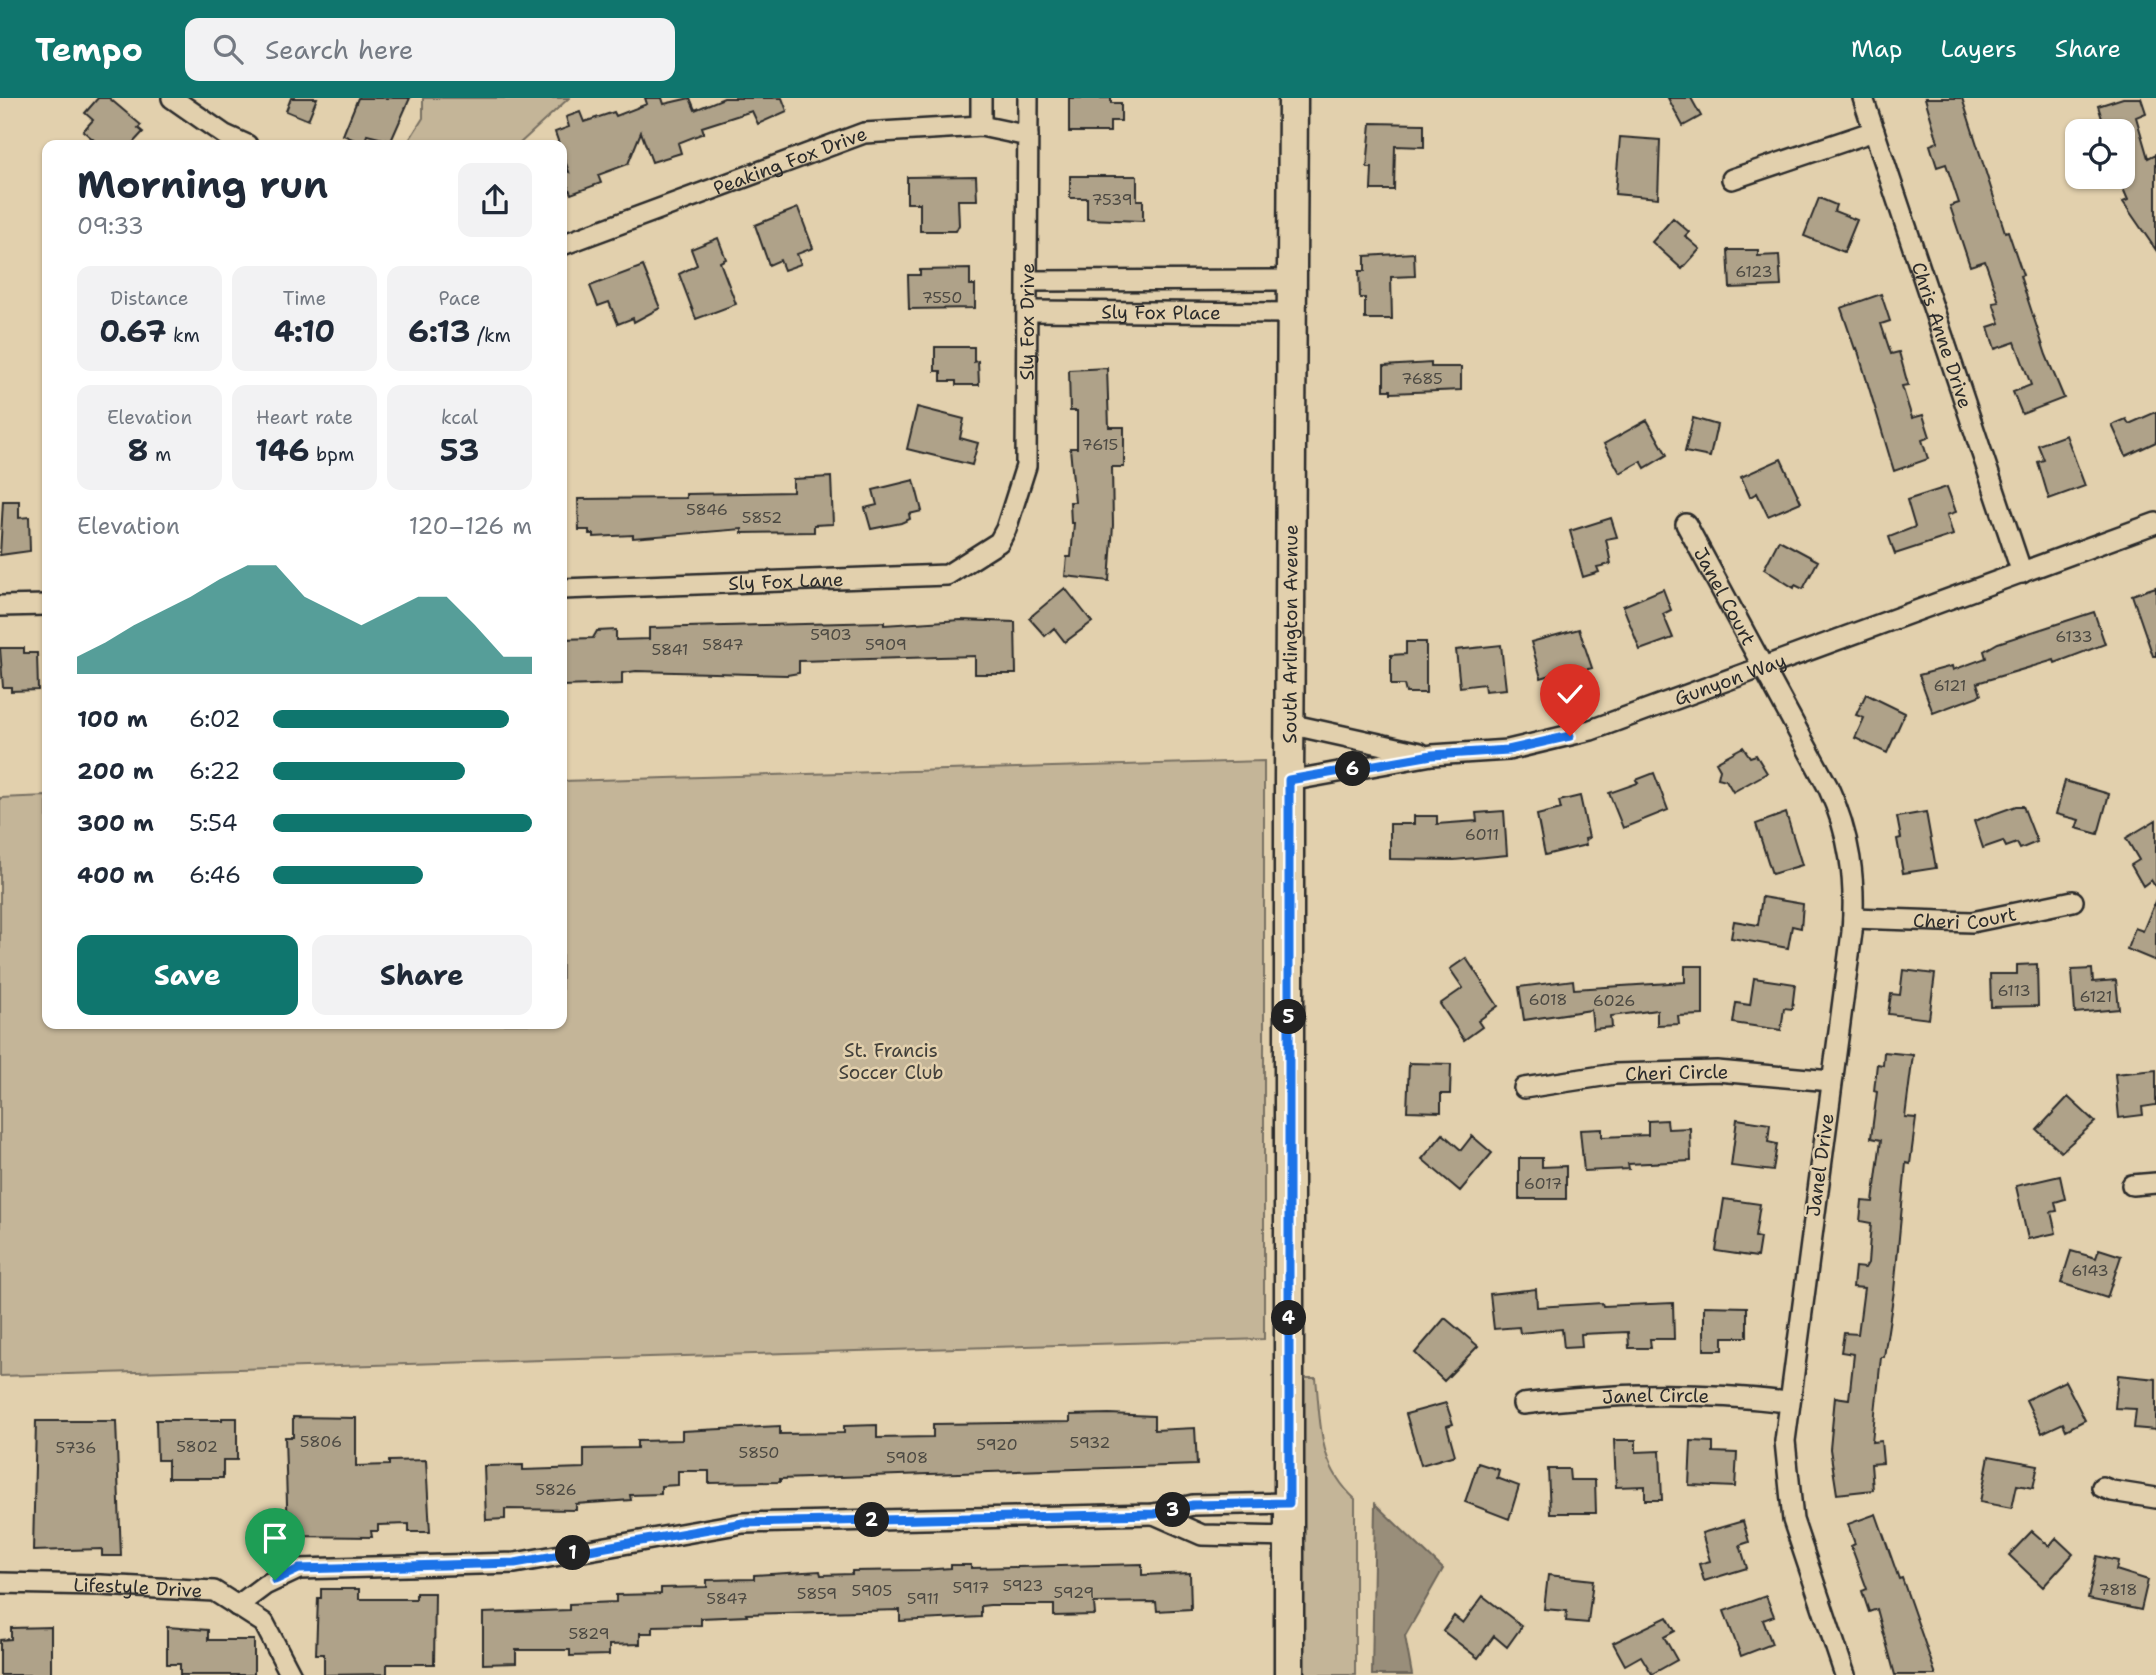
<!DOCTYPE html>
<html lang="en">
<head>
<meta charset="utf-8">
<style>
  body { margin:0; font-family:"Shantell Sans",sans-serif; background:#f2f2f3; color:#1f2937; height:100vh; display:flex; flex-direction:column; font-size:26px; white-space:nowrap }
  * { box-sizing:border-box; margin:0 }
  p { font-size:23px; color:#747a83 }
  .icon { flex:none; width:38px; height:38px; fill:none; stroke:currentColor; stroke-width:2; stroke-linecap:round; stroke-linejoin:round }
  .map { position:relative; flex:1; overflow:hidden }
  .details { position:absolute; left:42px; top:42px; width:525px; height:889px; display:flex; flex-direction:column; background:#fff; border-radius:14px; box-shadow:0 2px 5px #0004 }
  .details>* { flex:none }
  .controls { position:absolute; left:2065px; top:21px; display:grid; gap:14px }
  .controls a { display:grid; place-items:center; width:70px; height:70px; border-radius:14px; background:#fff; box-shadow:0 2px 5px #0004; font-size:35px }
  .pin { position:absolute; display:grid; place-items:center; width:60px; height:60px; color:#fff; margin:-72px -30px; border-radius:50% 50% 50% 0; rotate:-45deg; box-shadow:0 0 7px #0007 }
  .pin .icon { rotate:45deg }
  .km { position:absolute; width:35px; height:35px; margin:-18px; border-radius:50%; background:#222; color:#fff; font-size:19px; line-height:35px; text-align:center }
  .round { display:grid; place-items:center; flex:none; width:74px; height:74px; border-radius:14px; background:#f2f2f3 }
  .summary { display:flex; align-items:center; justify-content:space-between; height:119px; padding:0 35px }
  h1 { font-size:38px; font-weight:700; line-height:52px }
  .metrics { display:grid; grid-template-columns:repeat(3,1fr); gap:10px; height:119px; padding:7px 35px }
  .metrics div { display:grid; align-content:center; border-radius:14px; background:#f2f2f3; text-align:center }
  .metrics b { font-size:30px; font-weight:700 }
  .metrics small { font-size:19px; font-weight:400 }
  .metrics p { font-size:19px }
  .chart { height:196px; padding:14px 35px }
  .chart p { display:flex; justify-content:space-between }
  .chart svg { width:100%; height:126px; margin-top:7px; fill:#0f766e; opacity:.7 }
  .primary-button { display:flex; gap:14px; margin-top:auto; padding:14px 35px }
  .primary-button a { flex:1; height:80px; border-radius:14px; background:#0f766e; color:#fff; font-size:28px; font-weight:700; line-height:80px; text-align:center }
  .primary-button a+a { background:#f2f2f3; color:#1f2937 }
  ul { padding:0 35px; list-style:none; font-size:23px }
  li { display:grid; grid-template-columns:112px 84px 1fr; align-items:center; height:52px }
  li i { height:18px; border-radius:9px; background:#0f766e }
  header { display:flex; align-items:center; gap:42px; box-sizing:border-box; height:98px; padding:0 35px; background:#0f766e; color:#fff }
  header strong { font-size:33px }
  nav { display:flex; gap:38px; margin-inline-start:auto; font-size:24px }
  .search { width:490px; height:63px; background:#f2f2f3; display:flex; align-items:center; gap:18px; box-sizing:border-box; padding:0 24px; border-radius:14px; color:#747a83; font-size:26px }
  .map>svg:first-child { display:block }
  .green { fill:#c4b598; stroke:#787062; stroke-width:2 }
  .water { fill:#998e7a; stroke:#6d665a; stroke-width:2 }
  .building { fill:#afa289; stroke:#2b2b2b; stroke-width:2 }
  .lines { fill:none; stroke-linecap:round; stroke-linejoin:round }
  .street-casing { stroke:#2b2b2b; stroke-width:24 }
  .secondary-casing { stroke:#2b2b2b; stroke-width:33 }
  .street { stroke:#e2d0ad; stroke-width:19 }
  .secondary { stroke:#e2d0ad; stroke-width:28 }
  .route-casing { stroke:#fff; stroke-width:14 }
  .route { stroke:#1a73e8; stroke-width:9 }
  .labels { text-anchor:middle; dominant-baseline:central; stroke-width:5; stroke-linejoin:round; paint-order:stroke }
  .number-label { font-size:16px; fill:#4c4942 }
  .street-label { font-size:19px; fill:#2b2b2b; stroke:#e2d0ad }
  .park-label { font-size:19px; fill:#42403b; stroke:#e2d0ad }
</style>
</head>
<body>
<header>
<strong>Tempo</strong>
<div class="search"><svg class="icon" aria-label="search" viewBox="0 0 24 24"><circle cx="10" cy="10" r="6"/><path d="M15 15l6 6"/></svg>Search here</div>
<nav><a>Map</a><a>Layers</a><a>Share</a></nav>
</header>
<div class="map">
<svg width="2156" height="1577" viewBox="0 0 2156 1577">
  <rect width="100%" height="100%" fill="#e2d0ad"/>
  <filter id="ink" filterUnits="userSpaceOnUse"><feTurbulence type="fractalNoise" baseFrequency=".0143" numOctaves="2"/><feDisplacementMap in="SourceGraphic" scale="14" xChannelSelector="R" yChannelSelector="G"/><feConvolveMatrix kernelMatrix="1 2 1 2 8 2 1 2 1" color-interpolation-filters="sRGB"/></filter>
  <g filter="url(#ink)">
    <!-- green -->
    <path class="green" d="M423,0H569L518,47H406L423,20Z
      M1264,663V1241L0,1278V700L47,698V926H562V683Z
      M1297,1280H1316C1321,1329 1318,1366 1355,1401V1577H1298Z"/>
    <!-- water -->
    <path class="water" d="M1375,1406L1443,1471L1405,1538L1412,1577H1372Z"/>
    <!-- building -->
    <path class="building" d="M98,0H109L141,27L138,30L143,34L131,47H100L83,33L93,22L85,15Z
      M291,0H317L308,22L286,13Z
      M358,0H410L391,43L367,37L364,46L343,37Z
      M645,0H662L664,6L690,0L695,12L724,0H782L787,13L758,26L752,13L702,29L704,35L678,45L681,55L652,64L641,34L628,66L598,77L601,85L571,96L562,71L569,74L555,34L569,29L566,19L580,14L584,24L614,14L616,18L647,6Z
      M1069,0H1111V5H1121V23H1110V34H1069Z
      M1668,0H1691L1701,18L1683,28Z
      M1925,0H1962L2005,134L2008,133L2023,177L2020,178L2046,257L2064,300L2022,316L2013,294L2031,287L2015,244L1995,251L1988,229L2000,225L1993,205L1999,204L1985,163L1970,168L1950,108L1959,105L1946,66L1937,69L1930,47L1938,44Z
      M2123,0H2141L2146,15L2136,19L2148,60L2156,56V152L2123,104L2128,102L2118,79H2123V33H2106L2098,8Z
      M1371,25L1424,26V49L1395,48L1394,92H1371L1372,70H1367Z
      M1620,39L1660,42L1658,100L1615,96Z
      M976,78L977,102H958L959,127L956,133H920V105H907V79Z
      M1070,78H1137V102H1143V123L1087,121V100H1070Z
      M1819,100L1836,107L1834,113L1857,122L1844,154L1804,138Z
      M798,110L813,150L797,156L801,166L784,172L780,162L769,167L755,127Z
      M1673,120L1689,134L1685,138L1700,151L1682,171L1652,144Z
      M718,140L726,161L720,164L736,206L696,221L679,176L697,167L691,151Z
      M1728,152H1758V158L1779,157L1781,188L1730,190Z
      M1414,155L1415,178L1391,179L1392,221H1365V200H1360L1359,173H1365V158Z
      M643,168L660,210L634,224L633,220L618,226L609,204L598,208L590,188Z
      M970,171V187H975V210L909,211L908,177H920V172Z
      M1881,196L1890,223L1881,226L1891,256L1899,254L1908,287L1902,288L1912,320L1923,317L1930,339L1922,342L1928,361L1894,373L1857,250L1855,251L1841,210Z
      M935,249H974V264L978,263L979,287H956V283H941V273H935Z
      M1431,265V269H1461V292L1391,295V292H1384V268Z
      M1107,270L1109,329H1124V369H1112L1113,427L1109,483L1065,478L1067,459H1071L1074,425H1071L1070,404H1075L1070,350H1077V313H1070L1069,272Z
      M917,309L964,321L960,340L978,345L972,367L907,351Z
      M2156,314V344L2126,358L2112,327L2126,321L2129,326Z
      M1693,320L1717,327L1710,359L1685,354Z
      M1647,322L1667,357L1645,370L1641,363L1620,375L1604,346Z
      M2066,337L2085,388L2049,401L2038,364L2044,362L2038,347Z
      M1781,361L1801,404L1768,418L1757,395L1750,399L1741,379Z
      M831,379L833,426L814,427V434L742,435V431L633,440V437L594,439V436H589V432H579L578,401L686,400V396L793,394V381Z
      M914,382L922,413L909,416L910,421L901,425L871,431L865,410L877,407L873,392Z
      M1947,389L1956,414L1947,417L1953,437L1895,456L1889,439L1915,429L1907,402Z
      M3,403H19V420L29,419L30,453L0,457Z
      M1611,420L1617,439L1606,441L1611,466L1597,469L1599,474L1583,479L1570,433Z
      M1779,442L1818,463L1803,491L1795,487L1794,490L1764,471Z
      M2156,489V558H2153L2132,497Z
      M1065,490L1092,524L1065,544L1054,530L1045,538L1029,520Z
      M1663,491L1671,512L1663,516L1673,540L1640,552L1623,508Z
      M2094,514L2105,546L2055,565L2054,562L1977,585L1981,597L1933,615L1919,577L1952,568L1953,572L1986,560L1984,553L1998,545Z
      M961,522L1015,524L1016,576H975V558L799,563V575L787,577L636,573L622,575V586L562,588V541L593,540L597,533L616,532V542L649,541V530L884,524V527Z
      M1579,531L1592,570L1572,575L1571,571L1541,580L1531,544Z
      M1406,544H1426V595H1406L1404,587H1391V557L1406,556Z
      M1501,547L1506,591L1485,593L1484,586L1460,589L1456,552Z
      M0,550H24V555H37L38,592L11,593V589H3Z
      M1866,596L1905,615L1887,655L1855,640L1864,620L1856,617Z
      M1743,649L1750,659L1756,657L1767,675L1733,694L1726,682L1718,680L1720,671L1716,664Z
      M1654,675L1668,712L1623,730L1609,695L1638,685L1636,682Z
      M2065,683L2109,696L2098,736L2076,730L2079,722L2056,716Z
      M1580,698L1589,740L1585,741L1586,747L1545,757L1537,717L1561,711L1559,703Z
      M2016,708H2023L2037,744L2020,751L2017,745L2006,749L2003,743L1983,750L1974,723Z
      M1504,713L1507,757L1454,762L1390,761V726H1414V718H1437V726L1477,723L1476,715Z
      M1926,714L1936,770L1903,775L1897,741L1901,740L1897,719Z
      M1786,715L1802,767L1772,776L1756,726Z
      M2156,722V790L2151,782L2143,788L2131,767L2139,762L2126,740Z
      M1762,799L1803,806L1801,830L1792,828L1788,850L1731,840L1734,823L1758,827Z
      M2156,802V863L2127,851L2135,830L2143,833Z
      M1466,860L1498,908L1478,923L1482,929L1464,942L1440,906L1463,890L1450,871Z
      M2037,866L2038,908L1991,909L1990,876H2017V867Z
      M1685,868H1703V917L1678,918L1679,926L1657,927V912L1611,918L1612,929L1593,931L1591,912L1524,922L1519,889L1573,882L1574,891L1685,884Z
      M2092,871L2093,884L2116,882L2119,911L2075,915L2072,872Z
      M1903,872L1935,876L1929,921L1888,916L1891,896L1900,897Z
      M1754,880L1795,886L1792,911L1784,910L1781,932L1733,925L1736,905L1750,907Z
      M1884,954L1913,957L1905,1019L1916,1020L1910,1066L1906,1065L1894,1193L1884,1259H1881L1872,1344L1881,1343L1883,1365L1871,1366L1873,1392L1837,1396L1830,1351L1835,1299L1849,1301L1854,1256L1841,1254L1844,1235L1858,1236L1864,1190L1853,1189L1855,1169L1865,1170L1868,1165L1871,1125L1860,1123L1862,1103L1873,1104L1881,1042L1871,1040L1877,994L1874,993L1877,966L1883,967Z
      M1409,965L1451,966L1450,996H1441V1014L1407,1013Z
      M2156,972V1007L2142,1009L2143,1017L2119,1020L2115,976Z
      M2068,999L2095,1024L2061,1054L2037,1032Z
      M1737,1021L1770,1026L1768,1044L1777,1046L1773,1073L1731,1068Z
      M1667,1022L1668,1031L1690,1030L1691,1063L1628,1066L1629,1071L1584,1073L1580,1032L1602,1031V1039L1648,1037V1023Z
      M1443,1036L1461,1052L1472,1038L1492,1055L1460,1093L1422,1061Z
      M1519,1060H1542V1069L1566,1068V1101H1519Z
      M2060,1078L2065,1101L2055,1104L2057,1113L2051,1114L2056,1135L2028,1141L2016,1088Z
      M1724,1101L1760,1106L1755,1139L1760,1140L1757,1159L1716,1153Z
      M2099,1151L2121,1158L2107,1200L2061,1185L2071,1153L2096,1160Z
      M1536,1191L1537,1209L1602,1205L1603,1208L1673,1205L1674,1241H1650L1651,1250H1629L1628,1234L1581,1236L1582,1249L1564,1250L1562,1231L1520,1235L1519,1229L1494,1231L1490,1196Z
      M1704,1208L1747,1209V1239H1723V1252H1704Z
      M1445,1220L1478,1248L1444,1283L1415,1255Z
      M2118,1277L2156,1281V1332L2134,1330L2136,1311L2115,1310Z
      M2065,1283L2085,1322L2066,1332L2063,1325L2042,1335L2026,1302Z
      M1446,1305L1453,1326L1447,1328L1455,1357L1421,1367L1406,1316Z
      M1109,1316L1154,1318V1332L1195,1330L1197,1367L780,1381V1384L709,1385V1373H678V1387L661,1388V1396L630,1397L631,1402L576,1406V1412L505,1411V1421L486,1422L484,1368L523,1367V1372L584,1370V1351L637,1350V1343L682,1342V1333L780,1328V1336L844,1335V1328L877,1327V1340L933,1339V1326L1070,1324V1317Z
      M293,1319L356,1320V1368L389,1367V1363L426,1362L430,1434H409V1426L378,1427V1433H371L372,1439L288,1438L285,1339H293Z
      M222,1320H237V1362H223V1380H168V1362H157L156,1322H222Z
      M36,1323H116L121,1458H102V1451L33,1453Z
      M1614,1342H1636V1354L1660,1353L1662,1402H1645V1388L1616,1389Z
      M1691,1343L1713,1344V1354L1737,1355L1735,1389L1689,1387Z
      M1989,1358L2038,1367L2033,1390L2017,1387L2012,1410L1980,1404Z
      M1478,1365L1499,1372L1497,1380L1519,1388L1509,1421L1465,1404Z
      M1548,1371H1569L1570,1382H1595L1596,1415H1550Z
      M1876,1416L1899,1481L1902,1480L1936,1577H1895L1877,1511L1869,1514L1862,1493L1867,1491L1851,1448L1855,1446L1848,1426Z
      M1743,1423L1749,1444L1740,1447L1747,1470L1704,1483L1699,1466L1710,1463L1702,1435Z
      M2032,1433L2049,1448L2056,1440L2073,1456L2043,1489L2009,1457Z
      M2097,1458L2118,1463L2116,1472L2148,1482L2141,1512L2088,1501Z
      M1142,1466V1477L1190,1475L1191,1511L1157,1513L1156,1504L1094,1505L1095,1517L1054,1518V1507H990L981,1508V1519L900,1523V1512L746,1516L747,1518L701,1520V1527L653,1528V1535H640V1546L609,1547V1557L570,1558V1552H516V1565L483,1566V1515L569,1512V1506L616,1504V1497L661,1496V1490L707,1489V1482L754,1481V1477L820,1473L821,1477L852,1476V1473L921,1472L951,1470V1467H971V1470Z
      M1548,1477L1593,1482L1588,1525L1566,1523L1567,1513L1544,1511Z
      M321,1491H359V1501H416V1495H435L434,1566H387V1576L324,1577V1556H316L318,1500H321Z
      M1483,1498L1522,1528L1507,1549L1494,1538L1478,1560L1443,1533L1454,1518L1463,1525Z
      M1766,1498L1774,1518L1763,1522L1772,1546L1741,1558L1724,1513Z
      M1667,1519L1675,1533L1664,1539L1677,1562L1652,1576L1641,1558L1625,1567L1613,1545Z
      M51,1529V1577H0V1542L11,1541V1530Z
      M167,1529L208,1532V1542H254V1577H180V1566H167Z"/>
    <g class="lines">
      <defs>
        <g id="street">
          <path d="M172,0L225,37L247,47"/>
          <path d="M981,0V28"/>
          <path id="s1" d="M1863,0L2022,475"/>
          <path d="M1732,81L1874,33"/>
          <path id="s2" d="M562,147L864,35L981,28L1028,38"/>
          <path d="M1029,183L1292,182"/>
          <path id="s3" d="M1028,213L1292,215"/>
          <path id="s4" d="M1686,426L1828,689C1850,736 1856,782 1852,834L1785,1343L1793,1422L1845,1577"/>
          <path id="s5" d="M562,491L947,477L999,444L1006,431L1026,368L1028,0"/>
          <path d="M0,508L47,507"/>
          <path d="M1289,626L1420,655"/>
          <path id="s6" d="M1289,683L1432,657L1508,652L1591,632L2156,425"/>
          <path id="s7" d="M1853,820L1972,824L2073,803"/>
          <path id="s8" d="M1524,990L1615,976L1717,973L1831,983"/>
          <path d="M2132,1087L2156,1085"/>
          <path id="s9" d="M1523,1306C1616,1295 1694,1293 1788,1304"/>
          <path d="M2102,1389L2112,1393L2156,1400"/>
          <path d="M1154,1416L1202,1437L1289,1439"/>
          <path id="s10" d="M0,1485L100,1487L214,1493L264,1525L291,1577"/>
          <path d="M237,1508L265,1487L299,1471L515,1465L743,1425L1154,1416L1193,1407L1289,1405"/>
        </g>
        <g id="secondary">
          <path id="s11" d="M1289,1577V683L1293,0"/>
        </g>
      </defs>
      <!-- street casing -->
      <use href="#street" class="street-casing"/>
      <!-- secondary casing -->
      <use href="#secondary" class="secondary-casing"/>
      <!-- street -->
      <use href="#street" class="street"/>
      <!-- secondary -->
      <use href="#secondary" class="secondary"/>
    </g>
  </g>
  <g class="lines" filter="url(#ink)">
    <defs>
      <path id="route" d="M275,1482L299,1471L515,1465L743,1425L1154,1416L1193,1407L1289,1405V682L1432,657L1508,652L1570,638"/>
    </defs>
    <!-- route casing -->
    <use href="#route" class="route-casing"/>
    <!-- route -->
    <use href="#route" class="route"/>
  </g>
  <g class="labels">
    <!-- number labels -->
    <g class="number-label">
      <text x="1112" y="101">7539</text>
      <text x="1754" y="173">6123</text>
      <text x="942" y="199">7550</text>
      <text x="1422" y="280">7685</text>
      <text x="1100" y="346">7615</text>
      <text x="707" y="411">5846</text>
      <text x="762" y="419">5852</text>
      <text x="831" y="536">5903</text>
      <text x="2074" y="538">6133</text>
      <text x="723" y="546">5847</text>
      <text x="886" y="546">5909</text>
      <text x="670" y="551">5841</text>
      <text x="1950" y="587">6121</text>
      <text x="1482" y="736">6011</text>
      <text x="2014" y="892">6113</text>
      <text x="2096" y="898">6121</text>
      <text x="1548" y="901">6018</text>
      <text x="1614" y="902">6026</text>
      <text x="1543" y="1085">6017</text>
      <text x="2090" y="1172">6143</text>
      <text x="321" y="1343">5806</text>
      <text x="1090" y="1344">5932</text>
      <text x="997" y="1346">5920</text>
      <text x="197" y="1348">5802</text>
      <text x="76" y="1349">5736</text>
      <text x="759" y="1354">5850</text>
      <text x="907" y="1359">5908</text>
      <text x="556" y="1391">5826</text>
      <text x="1023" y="1487">5923</text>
      <text x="971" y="1489">5917</text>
      <text x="2118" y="1491">7818</text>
      <text x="872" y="1492">5905</text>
      <text x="1074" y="1494">5929</text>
      <text x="817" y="1495">5859</text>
      <text x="727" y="1500">5847</text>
      <text x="923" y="1500">5911</text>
      <text x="589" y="1535">5829</text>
    </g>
    <!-- street labels -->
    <g class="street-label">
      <text stroke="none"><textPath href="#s2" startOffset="243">Peaking Fox Drive</textPath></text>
      <text stroke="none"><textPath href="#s3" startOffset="133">Sly Fox Place</textPath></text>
      <text stroke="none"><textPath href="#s5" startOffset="672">Sly Fox Drive</textPath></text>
      <text stroke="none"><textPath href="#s1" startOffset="250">Chris Anne Drive</textPath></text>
      <text stroke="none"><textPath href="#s5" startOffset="224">Sly Fox Lane</textPath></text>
      <text stroke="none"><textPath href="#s4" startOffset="82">Janel Court</textPath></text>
      <text stroke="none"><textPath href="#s11" startOffset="1041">South Arlington Avenue</textPath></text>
      <text stroke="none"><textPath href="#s6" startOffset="455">Gunyon Way</textPath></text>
      <text stroke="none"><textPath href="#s7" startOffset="112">Cheri Court</textPath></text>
      <text stroke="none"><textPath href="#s8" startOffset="154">Cheri Circle</textPath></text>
      <text transform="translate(1820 1067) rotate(-82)">Janel Drive</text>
      <text stroke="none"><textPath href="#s9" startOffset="133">Janel Circle</textPath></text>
      <text stroke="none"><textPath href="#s10" startOffset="138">Lifestyle Drive</textPath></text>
    </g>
    <!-- park labels -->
    <g class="park-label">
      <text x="891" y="952">St. Francis<tspan x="891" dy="22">Soccer Club</tspan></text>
    </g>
  </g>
</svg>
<div class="controls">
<a><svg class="icon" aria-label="locate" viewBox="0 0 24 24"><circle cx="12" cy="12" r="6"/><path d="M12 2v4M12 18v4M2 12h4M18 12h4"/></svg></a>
</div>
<div class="pin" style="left:275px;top:1482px;background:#1e9e55"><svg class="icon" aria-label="arrive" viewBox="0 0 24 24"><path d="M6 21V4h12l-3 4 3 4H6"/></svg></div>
<div class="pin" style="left:1570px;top:638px;background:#d93025"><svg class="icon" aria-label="check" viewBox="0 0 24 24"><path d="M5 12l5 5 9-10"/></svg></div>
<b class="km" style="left:573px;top:1455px">1</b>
<b class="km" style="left:872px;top:1422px">2</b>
<b class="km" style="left:1173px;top:1412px">3</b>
<b class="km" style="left:1289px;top:1220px">4</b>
<b class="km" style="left:1289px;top:919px">5</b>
<b class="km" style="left:1353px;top:671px">6</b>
<section class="details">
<div class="summary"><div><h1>Morning run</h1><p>09:33</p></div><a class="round"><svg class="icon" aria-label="share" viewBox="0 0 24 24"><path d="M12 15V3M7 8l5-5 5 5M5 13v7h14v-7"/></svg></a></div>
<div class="metrics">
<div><p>Distance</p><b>0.67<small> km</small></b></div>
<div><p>Time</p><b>4:10</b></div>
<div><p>Pace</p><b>6:13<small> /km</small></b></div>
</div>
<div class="metrics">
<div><p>Elevation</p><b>8<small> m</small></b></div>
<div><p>Heart rate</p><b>146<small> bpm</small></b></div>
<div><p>kcal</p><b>53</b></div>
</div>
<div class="chart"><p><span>Elevation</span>120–126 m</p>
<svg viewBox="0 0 160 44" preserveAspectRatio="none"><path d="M0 44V38L10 33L20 27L30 22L40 17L50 11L60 6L70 6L80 17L90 22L100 27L110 22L120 17L130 17L140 27L150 38L160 38V44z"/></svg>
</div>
<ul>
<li><b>100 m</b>6:02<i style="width:91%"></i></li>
<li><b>200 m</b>6:22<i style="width:74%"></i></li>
<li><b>300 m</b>5:54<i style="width:100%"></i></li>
<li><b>400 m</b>6:46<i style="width:58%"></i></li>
</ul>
<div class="primary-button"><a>Save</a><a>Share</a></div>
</section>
</div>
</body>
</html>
